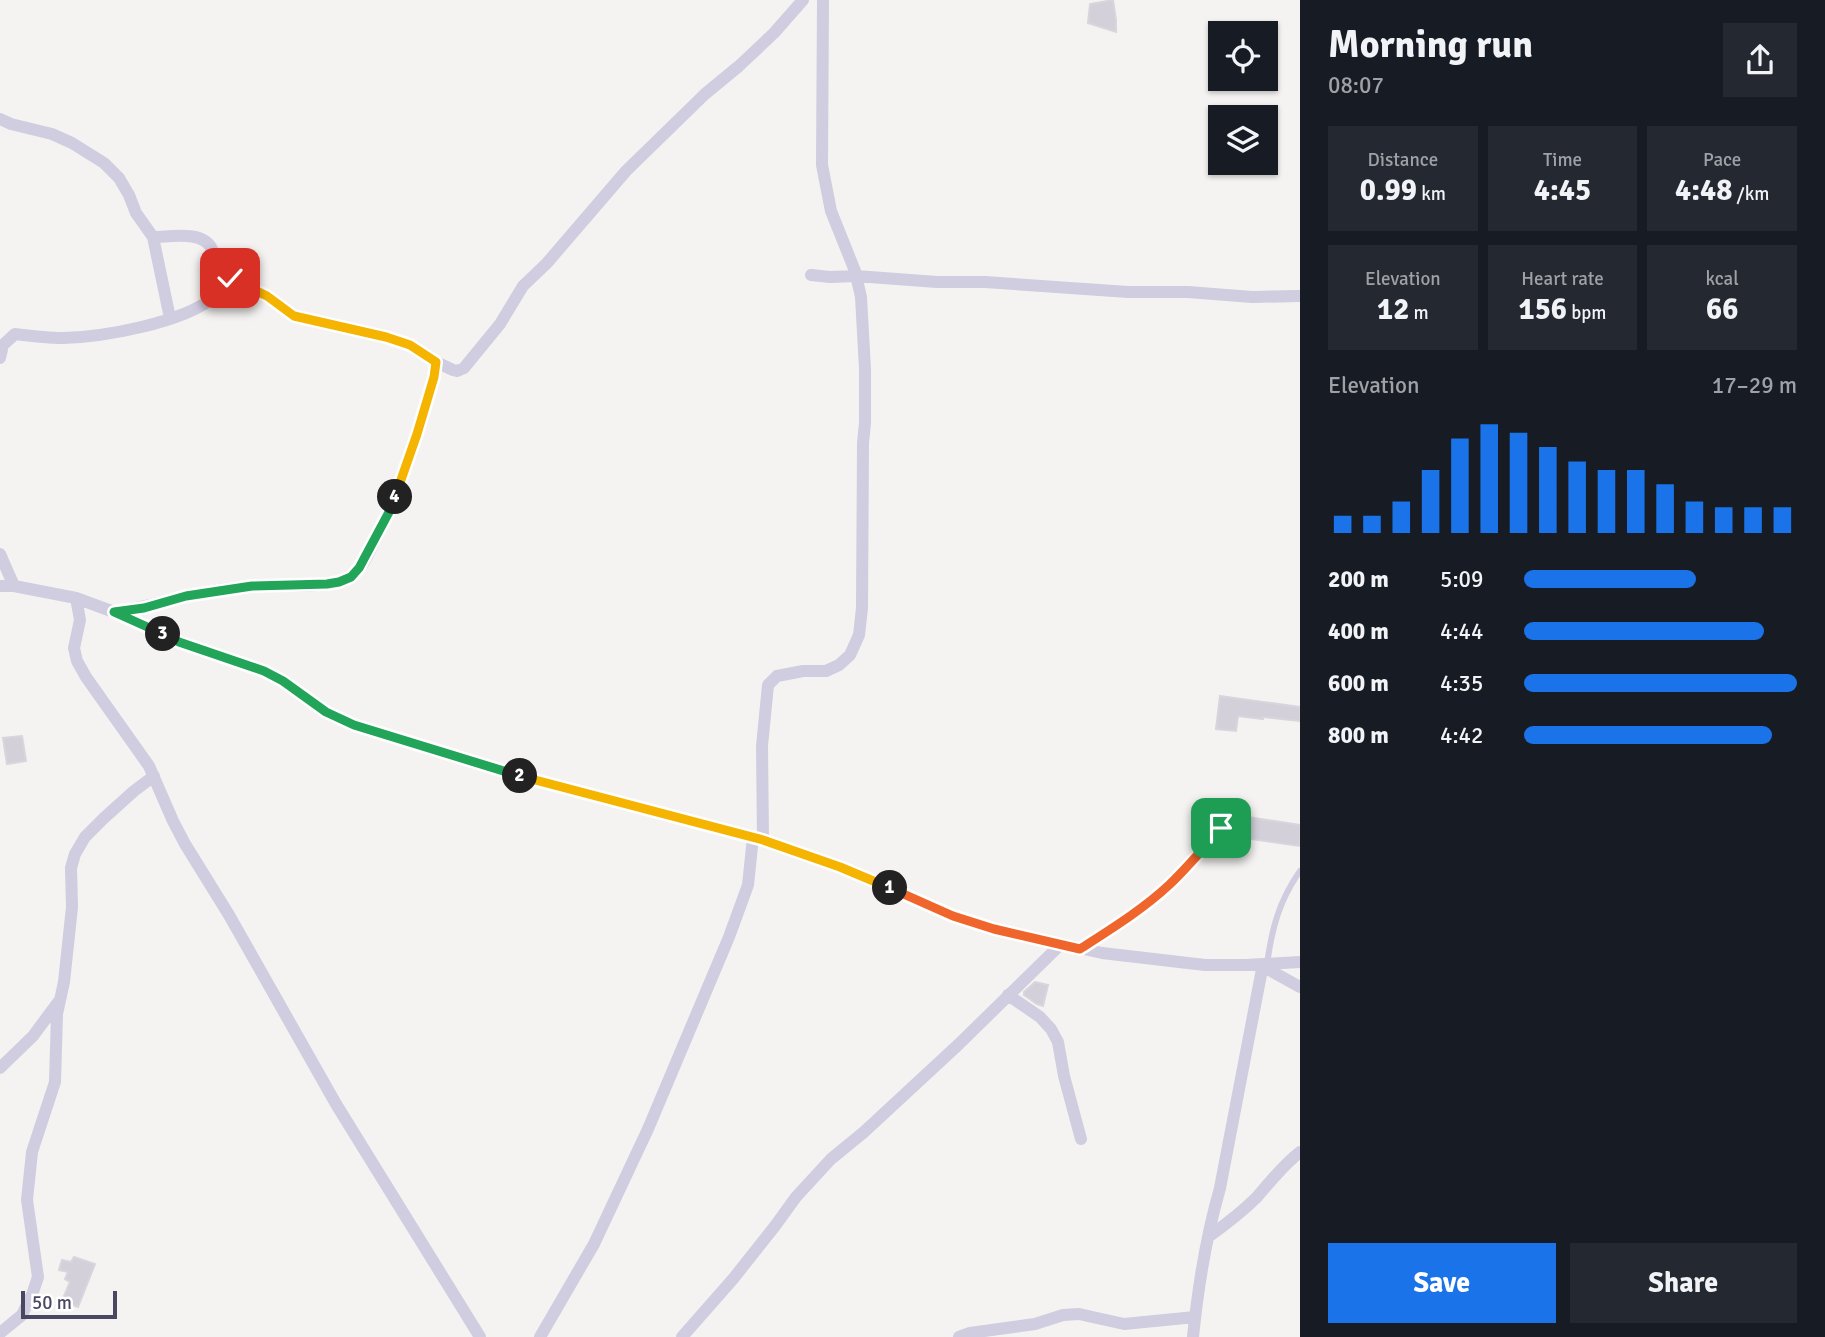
<!DOCTYPE html>
<html lang="en">
<head>
<meta charset="utf-8">
<style>
  body { margin:0; font-family:Signika,sans-serif; background:#242831; color:#f1f3f6; height:100vh; display:flex; flex-direction:column; font-size:26px; white-space:nowrap }
  * { box-sizing:border-box; margin:0 }
  p { font-size:23px; color:#9ea1a6 }
  .icon { flex:none; width:38px; height:38px; fill:none; stroke:currentColor; stroke-width:2; stroke-linecap:round; stroke-linejoin:round }
  .map { position:relative; flex:1; overflow:hidden }
  .details { display:flex; flex-direction:column; background:#171b24; width:525px }
  .details>* { flex:none }
  .fabs { position:absolute; left:1208px; top:21px; display:grid; gap:14px }
  .fabs a { display:grid; place-items:center; width:70px; height:70px; border-radius:0px; background:#171b24; box-shadow:0 2px 5px #0004; font-size:35px }
  .scale { position:absolute; left:21px; bottom:18px; width:96px; box-sizing:border-box; padding-left:7px; border:4px solid #4a4861; border-top:0; font-size:19px; line-height:24px; white-space:nowrap; color:#4a4861; -webkit-text-stroke:5px #fff; paint-order:stroke }
  .pin { position:absolute; display:grid; place-items:center; width:60px; height:60px; color:#fff; margin:-30px; border-radius:14px; box-shadow:0 4px 10px #0006 }
  .km { position:absolute; width:35px; height:35px; margin:-18px; border-radius:50%; background:#222; color:#fff; font-size:19px; line-height:35px; text-align:center }
  .round { display:grid; place-items:center; flex:none; width:74px; height:74px; border-radius:0px; background:#242831 }
  .head { display:flex; align-items:center; justify-content:space-between; height:119px; padding:0 28px }
  h1 { font-size:38px; font-weight:700; line-height:52px }
  .stats { display:grid; grid-template-columns:repeat(3,1fr); gap:10px; height:119px; padding:7px 28px }
  .stats div { display:grid; align-content:center; border-radius:0px; background:#242831; text-align:center }
  .stats b { font-size:30px; font-weight:700 }
  .stats small { font-size:19px; font-weight:400 }
  .stats p { font-size:19px }
  .chart { height:196px; padding:14px 28px }
  .chart p { display:flex; justify-content:space-between }
  .chart svg { width:100%; height:126px; margin-top:7px; stroke:#1a73e8; stroke-width:6 }
  .cta { display:flex; gap:14px; margin-top:auto; padding:14px 28px }
  .cta a { flex:1; height:80px; border-radius:0px; background:#1a73e8; color:#fff; font-size:28px; font-weight:700; line-height:80px; text-align:center }
  .cta a+a { background:#242831; color:#f1f3f6 }
  ul { padding:0 28px; list-style:none; font-size:23px }
  li { display:grid; grid-template-columns:112px 84px 1fr; align-items:center; height:52px }
  li i { height:18px; border-radius:9px; background:#1a73e8 }
  main { display:flex; flex:1; min-height:0 }
  .map>svg:first-child { display:block }
  .building { fill:#d3d0d9; stroke:#d8d5dd; stroke-width:2 }
  .lines { fill:none; stroke-linecap:round; stroke-linejoin:round }
  .service { stroke:#cfcddf; stroke-width:6 }
  .minor { stroke:#cfcddf; stroke-width:12 }
  .split-1-casing { stroke:#fff; stroke-width:14 }
  .split-2-casing { stroke:#fff; stroke-width:14 }
  .split-3-casing { stroke:#fff; stroke-width:14 }
  .split-4-casing { stroke:#fff; stroke-width:14 }
  .split-5-casing { stroke:#fff; stroke-width:14 }
  .split-1 { stroke:#f0652b; stroke-width:9 }
  .split-2 { stroke:#f5b400; stroke-width:9 }
  .split-3 { stroke:#22a559; stroke-width:9 }
  .split-4 { stroke:#22a559; stroke-width:9 }
  .split-5 { stroke:#f5b400; stroke-width:9 }
</style>
</head>
<body>
<main>
<div class="map">
<svg width="1300" height="1337" viewBox="0 0 1300 1337">
  <rect width="100%" height="100%" fill="#f4f3f1"/>
  <!-- building -->
  <path class="building" d="M1113,0L1116,20V32L1088,23L1090,4Z
    M1220,696L1300,707V721L1263,717V719L1238,716L1236,731L1216,729Z
    M22,736L26,761L7,764L3,738Z
    M1235,815L1300,825V846L1231,836Z
    M1035,982L1048,985L1043,1006L1037,1004L1024,995V992Z
    M74,1257L95,1264L78,1307L62,1301L70,1282L65,1279L68,1272L59,1270L62,1260L71,1262Z"/>
  <g class="lines">
    <!-- service -->
    <path class="service" d="M1082,948C1112,929 1143,909 1170,884C1188,867 1205,847 1221,828
      M1267,964C1272,928 1279,901 1300,871"/>
    <!-- minor -->
    <path class="minor" d="M0,119L11,124L52,134L72,143L104,163L119,178L129,195L136,213L153,237L170,318
      M153,237C170,237 203,230 212,249C215,256 216,264 219,270L267,296L294,316L386,337L410,345L436,362L453,370L457,371L464,368L500,324L523,286L547,263L626,171L705,94L739,66L774,33L803,0
      M811,275L830,277L856,276L937,282H985L1128,292H1188L1252,297L1300,296
      M0,358L3,345L15,334C31,336 47,338 63,338C104,337 181,323 213,298C220,293 224,284 230,278
      M0,554L14,586
      M0,586H14L76,598L114,612L179,642L264,671L283,681L326,712L354,725L512,774L763,840L840,867L953,916L994,929L1102,953L1205,965H1246L1300,962
      M76,598L80,620L74,648L77,661L86,677L149,766L173,821L185,844L229,915L336,1104L480,1337
      M114,612C161,605 207,588 255,586C278,585 332,589 350,577C362,570 368,554 374,542C396,501 410,458 423,413C428,396 434,380 436,362
      M763,840L762,746L768,685L777,676L803,671H826L839,665L850,655L859,635L862,608L863,443L865,423V369L861,297L855,271L831,211L822,165L823,0
      M1264,967L1300,987
      M1008,995L1040,1017L1051,1029L1058,1042L1064,1076L1081,1139
      M0,1068L33,1036L59,1001
      M1208,1237C1225,1225 1242,1212 1257,1197C1271,1181 1283,1165 1300,1152
      M0,1333L22,1315L33,1292L38,1277L27,1200L32,1152L55,1082L57,1014L64,982L72,907L71,868L75,854L85,837L104,818L134,791L154,776
      M540,1337L594,1244L648,1129L729,937L748,885L753,837
      M682,1337L733,1279L775,1226L796,1197L831,1159L864,1132L959,1044L1060,945
      M959,1337L970,1333L1035,1324L1063,1315L1079,1314L1124,1324L1195,1317
      M1193,1337C1198,1287 1206,1237 1220,1188L1263,964"/>
  </g>
  <g class="lines">
    <defs>
      <path id="split-1" d="M890,888L953,916L994,929L1080,949C1111,929 1142,910 1169,885C1188,867 1204,848 1221,828"/>
      <path id="split-2" d="M520,776L763,840L840,867L890,888"/>
      <path id="split-3" d="M163,634L179,642L264,671L283,681L326,712L354,725L520,776"/>
      <path id="split-4" d="M163,634L114,612L144,608L186,596L252,586L327,584L339,582L351,577L359,568L389,512L395,497"/>
      <path id="split-5" d="M230,278L267,296L294,316L386,337L410,345L436,362L434,377L417,434L395,497"/>
    </defs>
    <!-- split-1 casing -->
    <use href="#split-1" class="split-1-casing"/>
    <!-- split-2 casing -->
    <use href="#split-2" class="split-2-casing"/>
    <!-- split-3 casing -->
    <use href="#split-3" class="split-3-casing"/>
    <!-- split-4 casing -->
    <use href="#split-4" class="split-4-casing"/>
    <!-- split-5 casing -->
    <use href="#split-5" class="split-5-casing"/>
    <!-- split-1 -->
    <use href="#split-1" class="split-1"/>
    <!-- split-2 -->
    <use href="#split-2" class="split-2"/>
    <!-- split-3 -->
    <use href="#split-3" class="split-3"/>
    <!-- split-4 -->
    <use href="#split-4" class="split-4"/>
    <!-- split-5 -->
    <use href="#split-5" class="split-5"/>
  </g>
</svg>
<div class="fabs">
<a><svg class="icon" aria-label="locate" viewBox="0 0 24 24"><circle cx="12" cy="12" r="6"/><path d="M12 2v4M12 18v4M2 12h4M18 12h4"/></svg></a>
<a><svg class="icon" aria-label="layers" viewBox="0 0 24 24"><path d="M12 4l9 5-9 5-9-5zM3 14l9 5 9-5"/></svg></a>
</div>
<div class="scale">50 m</div>
<div class="pin" style="left:1221px;top:828px;background:#1e9e55"><svg class="icon" aria-label="arrive" viewBox="0 0 24 24"><path d="M6 21V4h12l-3 4 3 4H6"/></svg></div>
<div class="pin" style="left:230px;top:278px;background:#d93025"><svg class="icon" aria-label="check" viewBox="0 0 24 24"><path d="M5 12l5 5 9-10"/></svg></div>
<b class="km" style="left:890px;top:888px">1</b>
<b class="km" style="left:520px;top:776px">2</b>
<b class="km" style="left:163px;top:634px">3</b>
<b class="km" style="left:395px;top:497px">4</b>
</div>
<section class="details">
<div class="head"><div><h1>Morning run</h1><p>08:07</p></div><a class="round"><svg class="icon" aria-label="share" viewBox="0 0 24 24"><path d="M12 15V3M7 8l5-5 5 5M5 13v7h14v-7"/></svg></a></div>
<div class="stats">
<div><p>Distance</p><b>0.99<small> km</small></b></div>
<div><p>Time</p><b>4:45</b></div>
<div><p>Pace</p><b>4:48<small> /km</small></b></div>
</div>
<div class="stats">
<div><p>Elevation</p><b>12<small> m</small></b></div>
<div><p>Heart rate</p><b>156<small> bpm</small></b></div>
<div><p>kcal</p><b>66</b></div>
</div>
<div class="chart"><p><span>Elevation</span>17–29 m</p>
<svg viewBox="0 0 160 44" preserveAspectRatio="none"><path d="M5 44V38M15 44V38M25 44V33M35 44V22M45 44V11M55 44V6M65 44V9M75 44V14M85 44V19M95 44V22M105 44V22M115 44V27M125 44V33M135 44V35M145 44V35M155 44V35"/></svg>
</div>
<ul>
<li><b>200 m</b>5:09<i style="width:63%"></i></li>
<li><b>400 m</b>4:44<i style="width:88%"></i></li>
<li><b>600 m</b>4:35<i style="width:100%"></i></li>
<li><b>800 m</b>4:42<i style="width:91%"></i></li>
</ul>
<div class="cta"><a>Save</a><a>Share</a></div>
</section>
</main>
</body>
</html>
